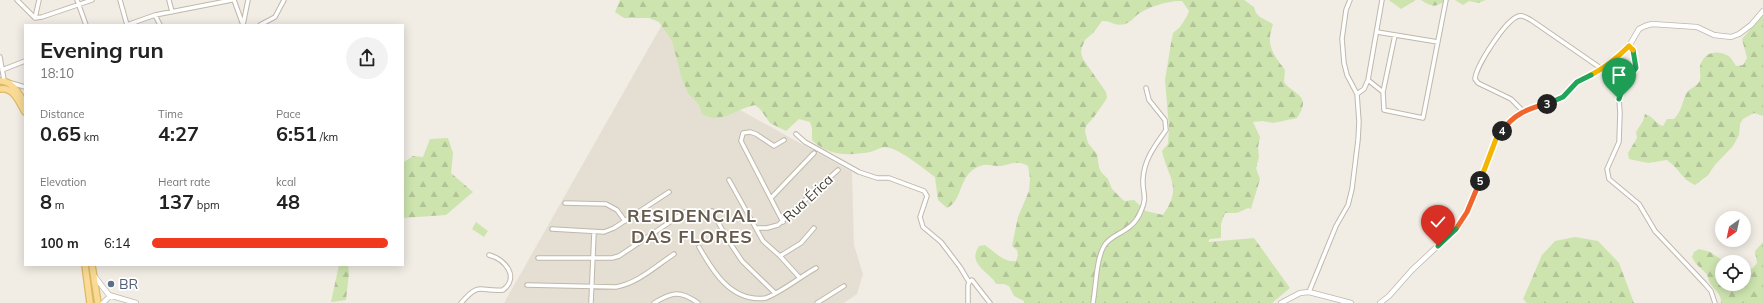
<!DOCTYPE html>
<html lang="en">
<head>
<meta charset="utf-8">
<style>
  body { margin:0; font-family:Mulish,sans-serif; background:#f2f2f2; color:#222; height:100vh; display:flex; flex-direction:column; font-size:15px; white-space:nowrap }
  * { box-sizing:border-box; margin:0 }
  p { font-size:13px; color:#767676 }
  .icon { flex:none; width:22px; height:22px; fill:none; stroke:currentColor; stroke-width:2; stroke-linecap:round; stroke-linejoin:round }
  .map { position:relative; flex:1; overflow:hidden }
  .drawer { position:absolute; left:24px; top:24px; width:380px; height:242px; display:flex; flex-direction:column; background:#fff; border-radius:0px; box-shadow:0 2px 10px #0003 }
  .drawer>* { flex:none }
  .needle { width:26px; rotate:213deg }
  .tools { position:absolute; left:1715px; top:211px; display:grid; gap:8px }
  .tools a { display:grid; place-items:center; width:36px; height:36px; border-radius:50%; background:#fff; box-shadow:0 2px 10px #0003; font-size:20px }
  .pin { position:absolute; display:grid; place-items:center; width:34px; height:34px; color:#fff; margin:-41px -17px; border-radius:50% 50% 50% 0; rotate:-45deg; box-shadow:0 0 4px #0007 }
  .pin .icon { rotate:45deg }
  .km { position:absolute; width:20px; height:20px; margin:-10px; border-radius:50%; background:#222; color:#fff; font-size:11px; line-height:20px; text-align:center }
  .round { display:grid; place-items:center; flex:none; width:42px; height:42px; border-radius:21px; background:#f2f2f2 }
  .overview { display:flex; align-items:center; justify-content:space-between; height:68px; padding:0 16px }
  h1 { font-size:22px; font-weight:700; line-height:30px }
  .metrics { display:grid; grid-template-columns:repeat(3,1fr); gap:6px; height:68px; padding:4px 16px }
  .metrics div { display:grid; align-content:center }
  .metrics b { font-size:20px; font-weight:700 }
  .metrics small { font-size:11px; font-weight:400 }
  .metrics p { font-size:11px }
  ul { padding:0 16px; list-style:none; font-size:13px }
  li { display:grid; grid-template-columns:64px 48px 1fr; align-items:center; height:30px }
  li i { height:10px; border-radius:5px; background:#f0391d }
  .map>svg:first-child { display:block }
  .residential { fill:#e5dfd3 }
  .forest { fill:url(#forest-firs); fill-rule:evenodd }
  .pitch { fill:#cde4af }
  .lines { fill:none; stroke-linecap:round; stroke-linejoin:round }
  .minor-casing { stroke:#bfb8ab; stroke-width:5.5 }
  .tertiary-casing { stroke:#bfb8ab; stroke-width:6 }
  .primary-casing { stroke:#deb866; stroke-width:8 }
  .minor { stroke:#fff; stroke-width:3.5 }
  .tertiary { stroke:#fff; stroke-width:4.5 }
  .primary { stroke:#f9db96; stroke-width:5.5 }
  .split-1-casing { stroke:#fff; stroke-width:8 }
  .split-2-casing { stroke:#fff; stroke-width:8 }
  .split-3-casing { stroke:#fff; stroke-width:8 }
  .split-4-casing { stroke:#fff; stroke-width:8 }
  .split-5-casing { stroke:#fff; stroke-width:8 }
  .split-6-casing { stroke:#fff; stroke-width:8 }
  .split-7-casing { stroke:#fff; stroke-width:8 }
  .split-1 { stroke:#22a559; stroke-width:5 }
  .split-2 { stroke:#f5b400; stroke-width:5 }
  .split-3 { stroke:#22a559; stroke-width:5 }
  .split-4 { stroke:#f0652b; stroke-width:5 }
  .split-5 { stroke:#f5b400; stroke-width:5 }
  .split-6 { stroke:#f0652b; stroke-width:5 }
  .split-7 { stroke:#22a559; stroke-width:5 }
  .service-dot { fill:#5c6f8a; stroke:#fff; stroke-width:1.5 }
  .labels { text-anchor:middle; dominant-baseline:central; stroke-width:3.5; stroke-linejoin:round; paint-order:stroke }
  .street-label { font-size:14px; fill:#433d35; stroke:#fff }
  .service-label { font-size:14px; fill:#4e5e75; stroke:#fff; text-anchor:start }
  .district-label { font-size:18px; font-weight:bold; letter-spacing:1px; fill:#665b4c; stroke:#fff }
</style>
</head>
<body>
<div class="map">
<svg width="1763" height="303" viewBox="0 0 1763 303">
  <defs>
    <pattern id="forest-firs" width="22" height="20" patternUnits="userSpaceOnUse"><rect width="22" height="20" fill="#cde4af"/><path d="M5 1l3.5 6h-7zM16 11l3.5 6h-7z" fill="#b1c497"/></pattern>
  </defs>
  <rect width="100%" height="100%" fill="#f1ede5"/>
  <!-- residential -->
  <path class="residential" d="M668,14L706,91L852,172L854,245L863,274L857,294L844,303H504Z"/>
  <!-- forest -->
  <path class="forest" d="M620,0H1244L1254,7L1256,13L1260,17L1273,24C1272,29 1270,33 1270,37C1269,51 1278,60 1285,70L1284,82C1293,95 1313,94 1297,118L1273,123L1262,121L1253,122L1260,137L1258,147L1259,157L1256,168L1260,179L1251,209L1248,208L1237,213H1225L1221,224V238L1210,239L1208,242L1254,238L1290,288L1272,303H1024V301L1014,296L1009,286L1004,284H997C988,271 967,264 979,246L985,245C995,252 1004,263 1016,261L1018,255L1017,250L1012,246L1018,217L1029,191L1030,178L1028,166C1018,160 1011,164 1001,166C994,167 987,163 980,166C957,175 964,200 947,208L938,200L935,177C924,169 898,147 884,147C880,148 874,151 870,152C848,156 828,156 812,140V128L810,122L799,119L786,131L770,123L760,109L755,105C735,109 721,125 702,114L699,105L688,93L682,79L672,41L659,22L649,18H624L615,12ZM1176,1H1182L1189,11L1187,16L1180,27L1173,33L1171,43L1165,80L1169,128L1168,144L1162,151C1168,179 1183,186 1163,215L1146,211L1134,200L1124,201L1112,189L1108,179L1101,172L1099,167L1097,154L1088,143L1085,131L1086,126L1094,117L1107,98L1106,92L1083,59L1081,53L1082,47L1085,40L1094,32L1102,21C1110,20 1116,27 1125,24C1132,22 1134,16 1140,13C1151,6 1163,3 1176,1Z
    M1389,0H1416L1401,9Z
    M1421,0H1451C1436,3 1438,11 1421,0Z
    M1455,0H1486L1478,3L1469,1L1463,5Z
    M1763,15V116L1754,113L1743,119L1740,124L1739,135L1733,146L1715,165L1707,176L1695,185C1681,179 1679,168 1667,160L1648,163L1629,159L1628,153L1637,138L1636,132L1643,121L1645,114C1653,116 1656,124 1663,126L1667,119H1674C1681,112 1682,103 1686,94C1689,88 1696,87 1699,82C1702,77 1699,72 1700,67C1702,56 1711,51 1720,53C1729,54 1732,59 1736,66L1743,65L1747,58L1742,39Z
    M448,138L453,153L451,173L473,192L446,215L403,218L404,162L413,156L423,157L430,139Z
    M1575,237L1598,241L1619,263L1634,303H1527L1523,299L1542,255L1555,241Z
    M1763,242V303H1721C1722,293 1712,289 1709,281C1708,278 1708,277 1707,275C1701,267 1697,267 1692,257L1694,252L1699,249L1710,252L1725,262H1722V284H1744V271L1753,268L1757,263L1755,251Z
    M339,265H348L349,273L346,300L331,302Z"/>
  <!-- pitch -->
  <path class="pitch" d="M476,222L488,231L484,237L472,229Z"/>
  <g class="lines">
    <defs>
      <path id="minor" d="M17,0L35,18L42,17L92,0
        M77,0L86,25
        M120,0L127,25
        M169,0L172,12
        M234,0L243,25
        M155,15L160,25
        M35,18L39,0
        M127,25L155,15L232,0
        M243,25L248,0
        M260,25L275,17L284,0
        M1377,32L1438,42
        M1629,46L1634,52L1636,65L1634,72L1624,83L1619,99L1620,113L1619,142L1607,169L1609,179L1639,204L1655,231L1705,284L1711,291L1715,303
        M0,57L4,80
        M2,70L25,61
        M1368,80L1383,92L1384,110L1423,118L1446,0
        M11,83L25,87
        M1383,92L1395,35
        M1357,94L1364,89L1368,80L1382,0
        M1523,111L1511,99L1478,83L1475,79C1476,66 1506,19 1519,16C1523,15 1527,18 1531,20L1602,69
        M796,134L805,142L859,172L877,178H889L924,191L927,196L920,217L923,227L941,242L960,267L969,282
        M729,180L763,241L780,256L799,277
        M771,198L814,153
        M565,203L606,204L617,210L625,221
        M712,211L728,240L742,261L775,293
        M783,222L741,141L743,133L750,132L756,134L774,146L784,140
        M756,228H767L778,225L838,170
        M552,229L604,232L614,228L669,192
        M699,247C712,270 731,303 766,298C783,291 800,277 816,268
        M780,256L801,243L814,228
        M538,258H612L619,256L685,212
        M527,285L616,287C638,283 656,266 674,254
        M1309,292L1336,226L1348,205L1352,189L1358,140L1359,122L1357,94L1347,75L1344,63L1342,39L1346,10L1350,0
        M461,303C480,281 479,292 503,290C520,277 505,259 489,255
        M591,303L594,232
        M654,303C672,292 680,290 698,303
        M817,303L844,286
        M968,303V285L970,281L972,280L990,303
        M1093,303C1096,286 1096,260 1104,246C1112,232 1132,234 1141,211C1148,196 1142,193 1143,179C1144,159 1155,146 1166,130L1165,120L1149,100L1146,88"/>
      <path id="tertiary" d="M95,277L109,295L136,303
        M103,303L110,296
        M1281,303L1300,293L1309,292L1351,303
        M1380,303L1389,296L1412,270L1460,225L1467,212L1496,139L1511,120L1523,111L1556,101L1563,97L1577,82L1602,69L1618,57L1629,46L1639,29L1645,26L1652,24L1697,27L1714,35L1731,37L1739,34L1751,25L1763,11"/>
      <path id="primary" d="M0,81C12,80 20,95 25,104
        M0,89C14,87 19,102 25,112
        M85,265L90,303
        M92,265L98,303"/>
    </defs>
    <!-- minor casing -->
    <use href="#minor" class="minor-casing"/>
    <!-- tertiary casing -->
    <use href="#tertiary" class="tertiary-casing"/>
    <!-- primary casing -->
    <use href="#primary" class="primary-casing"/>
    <!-- minor -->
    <use href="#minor" class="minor"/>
    <!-- tertiary -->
    <use href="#tertiary" class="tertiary"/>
    <!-- primary -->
    <use href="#primary" class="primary"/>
  </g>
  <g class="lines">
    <defs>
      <path id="split-1" d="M1619,99L1624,83L1636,68L1633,50"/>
      <path id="split-2" d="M1591,75C1606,67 1617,58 1629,46L1633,50"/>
      <path id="split-3" d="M1547,104L1563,97L1577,82L1591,75"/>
      <path id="split-4" d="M1502,131C1513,115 1528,108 1547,104"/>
      <path id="split-5" d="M1480,181L1496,139L1502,131"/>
      <path id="split-6" d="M1456,229L1467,212L1480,181"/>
      <path id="split-7" d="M1438,246L1456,229"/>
    </defs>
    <!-- split-1 casing -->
    <use href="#split-1" class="split-1-casing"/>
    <!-- split-2 casing -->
    <use href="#split-2" class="split-2-casing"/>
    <!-- split-3 casing -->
    <use href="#split-3" class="split-3-casing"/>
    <!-- split-4 casing -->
    <use href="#split-4" class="split-4-casing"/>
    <!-- split-5 casing -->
    <use href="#split-5" class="split-5-casing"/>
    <!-- split-6 casing -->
    <use href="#split-6" class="split-6-casing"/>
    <!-- split-7 casing -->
    <use href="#split-7" class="split-7-casing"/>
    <!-- split-1 -->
    <use href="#split-1" class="split-1"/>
    <!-- split-2 -->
    <use href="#split-2" class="split-2"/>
    <!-- split-3 -->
    <use href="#split-3" class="split-3"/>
    <!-- split-4 -->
    <use href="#split-4" class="split-4"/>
    <!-- split-5 -->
    <use href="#split-5" class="split-5"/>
    <!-- split-6 -->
    <use href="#split-6" class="split-6"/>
    <!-- split-7 -->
    <use href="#split-7" class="split-7"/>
  </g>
  <!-- markers -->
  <circle class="service-dot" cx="111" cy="284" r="4"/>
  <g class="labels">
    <!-- street labels -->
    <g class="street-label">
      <text transform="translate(808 198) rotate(-43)">Rua Érica</text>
    </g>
    <!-- service labels -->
    <g class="service-label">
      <text x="119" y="284">BR</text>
    </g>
    <!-- district labels -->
    <g class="district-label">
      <text x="692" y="215">RESIDENCIAL<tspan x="692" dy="21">DAS FLORES</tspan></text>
    </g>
  </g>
</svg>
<div class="tools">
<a><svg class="needle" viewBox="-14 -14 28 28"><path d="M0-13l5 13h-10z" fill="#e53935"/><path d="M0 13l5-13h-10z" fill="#767676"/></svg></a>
<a><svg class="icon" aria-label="locate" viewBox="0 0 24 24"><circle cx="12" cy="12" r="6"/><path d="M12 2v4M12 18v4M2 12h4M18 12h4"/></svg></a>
</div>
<div class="pin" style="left:1619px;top:99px;background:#1e9e55"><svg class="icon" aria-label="arrive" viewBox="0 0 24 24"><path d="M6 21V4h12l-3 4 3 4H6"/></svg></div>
<div class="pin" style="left:1438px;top:246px;background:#d93025"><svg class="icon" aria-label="check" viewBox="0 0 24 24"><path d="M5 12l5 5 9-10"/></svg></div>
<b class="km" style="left:1547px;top:104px">3</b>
<b class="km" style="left:1502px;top:131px">4</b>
<b class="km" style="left:1480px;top:181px">5</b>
<section class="drawer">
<div class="overview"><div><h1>Evening run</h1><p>18:10</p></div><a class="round"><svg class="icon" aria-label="share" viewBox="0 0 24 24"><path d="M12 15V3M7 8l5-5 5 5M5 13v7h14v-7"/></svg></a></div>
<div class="metrics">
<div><p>Distance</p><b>0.65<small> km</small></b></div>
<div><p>Time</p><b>4:27</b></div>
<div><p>Pace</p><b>6:51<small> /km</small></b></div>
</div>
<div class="metrics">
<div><p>Elevation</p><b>8<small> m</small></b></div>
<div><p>Heart rate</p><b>137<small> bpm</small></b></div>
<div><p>kcal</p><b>48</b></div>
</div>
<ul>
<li><b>100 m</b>6:14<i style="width:100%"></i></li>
</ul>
</section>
</div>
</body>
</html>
